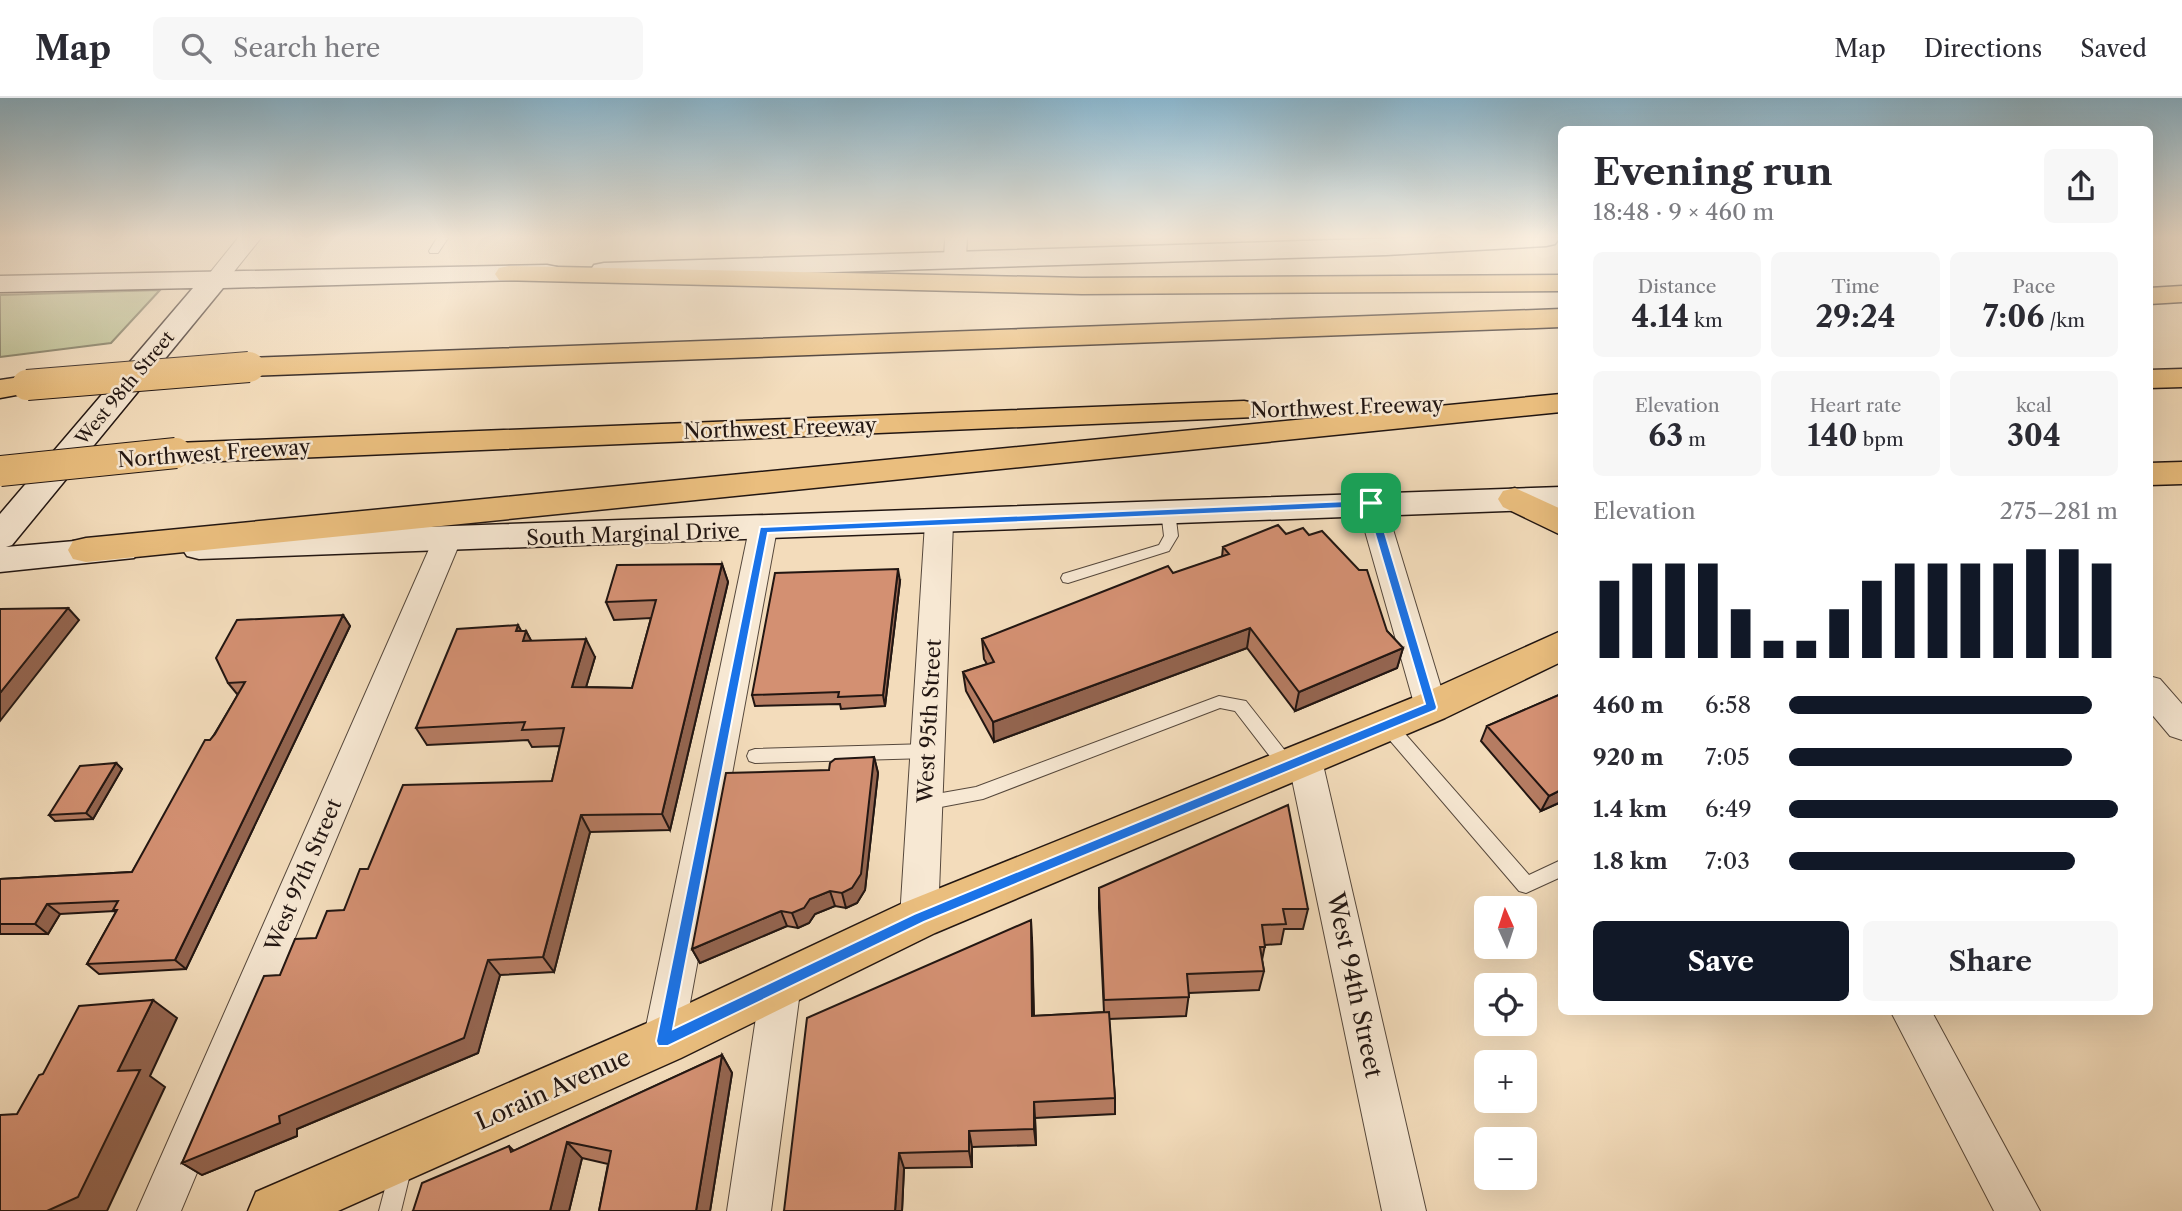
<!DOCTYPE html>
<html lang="en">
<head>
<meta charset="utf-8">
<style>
  body { margin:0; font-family:"Libre Caslon Text",serif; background:#f7f7f7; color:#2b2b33; height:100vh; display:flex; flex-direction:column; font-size:26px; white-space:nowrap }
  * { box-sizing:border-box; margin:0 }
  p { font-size:23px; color:#7c7c81 }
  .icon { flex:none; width:38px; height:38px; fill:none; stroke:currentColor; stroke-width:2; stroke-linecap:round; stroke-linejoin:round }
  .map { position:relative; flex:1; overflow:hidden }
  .drawer { position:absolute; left:1558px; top:28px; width:595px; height:889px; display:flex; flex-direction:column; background:#fff; border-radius:10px; box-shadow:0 7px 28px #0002 }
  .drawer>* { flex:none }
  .needle { width:46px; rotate:357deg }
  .controls { position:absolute; left:1474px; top:798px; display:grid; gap:14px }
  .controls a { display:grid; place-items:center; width:63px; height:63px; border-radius:10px; background:#fff; box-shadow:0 7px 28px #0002; font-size:35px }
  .pin { position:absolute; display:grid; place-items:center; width:60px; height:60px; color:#fff; margin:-30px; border-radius:14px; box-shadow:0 4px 10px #0006 }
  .round { display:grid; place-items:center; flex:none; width:74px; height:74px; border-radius:10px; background:#f7f7f7 }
  .head { display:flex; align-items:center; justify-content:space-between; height:119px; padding:0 35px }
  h1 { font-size:38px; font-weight:700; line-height:52px }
  .figures { display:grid; grid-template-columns:repeat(3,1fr); gap:10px; height:119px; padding:7px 35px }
  .figures div { display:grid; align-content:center; border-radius:10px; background:#f7f7f7; text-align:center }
  .figures b { font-size:30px; font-weight:700 }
  .figures small { font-size:19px; font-weight:400 }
  .figures p { font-size:19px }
  .chart { height:196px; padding:14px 35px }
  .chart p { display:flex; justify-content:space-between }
  .chart svg { width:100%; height:126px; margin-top:7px; stroke:#111827; stroke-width:6 }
  .cta { display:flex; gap:14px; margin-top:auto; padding:14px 35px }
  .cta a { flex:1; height:80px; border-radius:10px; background:#111827; color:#fff; font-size:28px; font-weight:700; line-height:80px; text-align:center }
  .cta a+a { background:#f7f7f7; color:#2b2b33 }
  ul { padding:0 35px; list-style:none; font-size:23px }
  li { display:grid; grid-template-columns:112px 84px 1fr; align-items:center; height:52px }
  li i { height:18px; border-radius:9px; background:#111827 }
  header { display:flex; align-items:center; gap:42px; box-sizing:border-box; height:98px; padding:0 35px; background:#fff; border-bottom:2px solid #e1e1e2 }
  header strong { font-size:33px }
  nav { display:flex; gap:38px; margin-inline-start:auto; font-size:24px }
  .search { width:490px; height:63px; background:#f7f7f7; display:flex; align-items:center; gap:18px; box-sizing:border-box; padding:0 24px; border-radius:10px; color:#7c7c81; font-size:26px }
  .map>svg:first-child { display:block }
  .green { fill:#b9c192; stroke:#6e6c52; stroke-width:2 }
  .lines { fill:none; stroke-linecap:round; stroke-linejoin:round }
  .lane-casing { stroke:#56483c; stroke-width:2 }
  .street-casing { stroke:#56483c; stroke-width:2 }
  .secondary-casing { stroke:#221612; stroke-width:3 }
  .primary-casing { stroke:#221612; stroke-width:3 }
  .highway-casing { stroke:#221612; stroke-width:3 }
  .lane { fill:#f7e8d3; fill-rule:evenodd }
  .street { fill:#f7e8d3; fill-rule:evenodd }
  .secondary { fill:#f7e8d3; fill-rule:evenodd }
  .primary { fill:#eabe7e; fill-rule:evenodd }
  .highway { fill:#eabe7e; fill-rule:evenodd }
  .highway-bridge-casing { stroke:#221612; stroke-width:32; stroke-linecap:butt }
  .highway-bridge { stroke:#eabe7e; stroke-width:30 }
  .wall { fill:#b57c62; stroke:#221612; stroke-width:2 }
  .shaded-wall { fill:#946550; stroke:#221612; stroke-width:2 }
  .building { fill:#d39072; stroke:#221612; stroke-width:2 }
  .route { fill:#1a73e8; stroke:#fff; stroke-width:2; fill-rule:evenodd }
  .labels { text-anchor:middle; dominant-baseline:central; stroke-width:5; stroke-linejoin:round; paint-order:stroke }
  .far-street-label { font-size:18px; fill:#221612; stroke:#f7e8d3 }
  .street-label { font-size:21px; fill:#221612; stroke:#f7e8d3 }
  .near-street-label { font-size:24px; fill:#221612; stroke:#f7e8d3 }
</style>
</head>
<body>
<header>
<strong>Map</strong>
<div class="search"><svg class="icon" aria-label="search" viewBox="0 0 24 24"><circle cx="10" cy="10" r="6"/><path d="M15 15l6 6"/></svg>Search here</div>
<nav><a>Map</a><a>Directions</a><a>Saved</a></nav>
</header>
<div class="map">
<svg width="2182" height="1113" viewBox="0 0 2182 1113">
  <rect width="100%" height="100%" fill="#f3dcbb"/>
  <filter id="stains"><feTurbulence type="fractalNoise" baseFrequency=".00286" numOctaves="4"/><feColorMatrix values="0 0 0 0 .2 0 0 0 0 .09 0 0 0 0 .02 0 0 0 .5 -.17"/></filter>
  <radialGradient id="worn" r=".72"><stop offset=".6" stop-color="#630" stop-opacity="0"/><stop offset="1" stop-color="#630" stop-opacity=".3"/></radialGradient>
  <!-- green -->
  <path class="green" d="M160,192L111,245L0,259V197Z"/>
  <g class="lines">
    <defs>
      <path id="lane" d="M437,140H448L438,155H430L429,153Z
        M1168,408L1175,413L1178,438L1169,453L1068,485L1063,484L1061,480L1063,476L1159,447L1164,438L1161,413Z
        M1219,598L1246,603L1294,664L1297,669L1294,674L1288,676L1282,674L1235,613L1220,610L983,701L925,712L919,710L916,705L919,700L925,698L976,689Z
        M1387,621L1393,622L1529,777L1561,762V779L1526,795L1519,793L1381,632L1379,627L1381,622Z
        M928,646L934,648L936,653L934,658L928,660L755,665L749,663L747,658L749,653L755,651Z
        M401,1057L409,1060L412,1068L401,1113H379L393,1060Z"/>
      <path id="street" d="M238,140H261L224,186H208L205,181Z
        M945,140H967L966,161L963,166H947L944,161Z
        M1371,396L1381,399L1385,405L1447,609L1443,618L1431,622L1419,618L1415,609L1357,405L1361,399Z
        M939,416L949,418L953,425L938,820L932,832L919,837L906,832L900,820L925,425L929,418Z
        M763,421L773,424L777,431L683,943L677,957L663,963L649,957L643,943L749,431L753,424Z
        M447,432L457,435L461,442L181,1113H137L433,442L437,435Z
        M2149,578L2160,581L2182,606V642L2170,638L2149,613Z
        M1305,648L1317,652L1322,662L1426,1113H1382L1288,662L1293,652Z
        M781,868L795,873L801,886L771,1113H727L761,886L767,873Z
        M1891,914H1932L2040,1113H1994Z"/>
      <path id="secondary" d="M1400,140H1559L1555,146L1546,148L1386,157L604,181L594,179L590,173L594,167L604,165Z
        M547,167L557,169L561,175L557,181L223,190L12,447L6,449L121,439L134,442L139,451L134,460L0,474V416L193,190L0,194V178Z
        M1561,389V411L199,461L187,458L181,449L187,440L199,437Z"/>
      <path id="primary" d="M2182,364V386L2149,387V365Z
        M1515,390L1561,411V437L1503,409L1498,401L1503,393Z
        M1561,533V564L1445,620L935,835L681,960L338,1113H248L256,1094L645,926L903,805L1417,598Z"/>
      <path id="highway" d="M509,168L1082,180L1561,177V193L1082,196L499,182L495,176L499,170Z
        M2182,188V204L2149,206V190Z
        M1561,211V229L249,278L238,275L234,269L238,263L249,260Z
        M2182,271V289L2149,290V272Z
        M27,278L38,281L42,287L38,293L0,300V282Z
        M1561,296V314L86,464L73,461L68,452L73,443L86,440Z
        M1244,303L1255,305L1260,312L1255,319L176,365L164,362L160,355L164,348L176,345Z"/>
    </defs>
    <!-- lane casing -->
    <use href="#lane" class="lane-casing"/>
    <!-- street casing -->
    <use href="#street" class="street-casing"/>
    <!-- secondary casing -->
    <use href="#secondary" class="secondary-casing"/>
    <!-- primary casing -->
    <use href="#primary" class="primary-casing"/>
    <!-- highway casing -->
    <use href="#highway" class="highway-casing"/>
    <!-- lane -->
    <use href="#lane" class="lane"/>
    <!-- street -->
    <use href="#street" class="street"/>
    <!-- secondary -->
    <use href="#secondary" class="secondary"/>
    <!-- primary -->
    <use href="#primary" class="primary"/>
    <!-- highway -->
    <use href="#highway" class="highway"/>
    <defs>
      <path id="highway-bridge" d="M27,287L249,269
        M0,373L176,355"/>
    </defs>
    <!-- highway-bridge casing -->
    <use href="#highway-bridge" class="highway-bridge-casing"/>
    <!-- highway-bridge -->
    <use href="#highway-bridge" class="highway-bridge"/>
  </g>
  <!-- wall -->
  <path class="wall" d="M1286,436L1387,533L1403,550L1397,570L1295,613L1247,550L994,644L966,593L963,574L987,566L984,561L982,541L1222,459L1223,449Z
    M722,466L728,484L670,732L590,734L554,874L500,877L478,955L297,1031V1038L202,1077L182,1065L280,877L344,812L368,771L552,683L560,648L532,649L528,642L427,647L416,630L521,533H526L531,543L595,559L586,589L632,590L651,520L614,522L606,504Z
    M900,483L885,608L841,611L840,606L755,608L752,597Z
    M343,517L350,528L186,871L99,876L87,866L116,814L115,813L60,816L48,836H0V781L132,774L239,595L237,596L228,585Z
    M1561,596V704L1541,713L1481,643L1487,628Z
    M874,659L878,675L865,792L857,805L846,810L835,808L815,816L809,825L798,830L787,828L700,865L692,851L829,672Z
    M116,665L122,671L93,721L55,723L49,717Z
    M1099,790L1308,811L1303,831H1284L1281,846L1265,847L1262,862L1264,873L1259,892L1189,895L1186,918L1109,921L1115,1000V1016L1035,1020L1036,1047L972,1049V1069L904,1070L902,1113H784L1032,841L1034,918L1104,914L1099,810Z
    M722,957L732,975L710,1113H599L608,1066L582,1060L569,1113H413L509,1048L514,1053Z"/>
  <!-- shaded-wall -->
  <path class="shaded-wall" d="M722,466L728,484L670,732L662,716Z
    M898,471L900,483L885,608L883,597Z
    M68,510L79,522L0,623V595Z
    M343,517L350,528L186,871L175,862Z
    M518,527L524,538L526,533L535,550L526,551L516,533Z
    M1250,530L1247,550L994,644L993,624Z
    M586,541L595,559L581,606L572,589Z
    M1403,550L1397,570L1295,613L1299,594Z
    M874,659L878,675L865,792L857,805L846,810L842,795Z
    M116,665L122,671L93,721L86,715Z
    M1561,692V704L1541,713L1549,698Z
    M581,717L590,734L554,874L543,859Z
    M830,793L835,808L815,816L809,825L798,830L792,815L810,801Z
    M47,806L60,816L48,836L35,826Z
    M781,813L787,828L700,865L692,851Z
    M1031,822L1032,841L1034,936L1032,918Z
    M488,862L500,877L478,955L297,1031V1038L202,1077L182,1065L279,1018Z
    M153,902L177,920L150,978L165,989L107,1113H47Z
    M722,957L732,975L710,1113H696Z
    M1034,1004L1035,1020L1036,1047L1034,1031Z
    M969,1033L972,1049V1069L969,1053Z
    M567,1044L582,1060L569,1113H550Z
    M899,1055L904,1070L902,1113H895Z"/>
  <!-- building -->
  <path class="building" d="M1278,427L1286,436L1303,430L1309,437L1322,433L1359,472H1367L1387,533L1403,550L1299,594L1250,530L993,624L963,574L994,564L982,541L1168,468L1173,475L1229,456L1223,449Z
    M722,466L662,716L581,717L543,859L488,862L464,940L279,1018L280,1025L182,1065L264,878L280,877L295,841L316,840L327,813L344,812L360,771H368L403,687L552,683L564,630L522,632L525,624L416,630L457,531L518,527L516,533H526L523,543L586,541L572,589L632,590L656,502L606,504L617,467Z
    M898,471L883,597L838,599L839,594L752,597L775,475Z
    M68,510L0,595V511Z
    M343,517L175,862L87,866L117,812H113L118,803L47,806L35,826H0V781L132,774L205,642H210L215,636L245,584L228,585L216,560L237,522Z
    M1561,596V692L1549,698L1487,628Z
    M874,659L861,776L852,790L842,795L830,793L810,801L804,810L792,815L781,813L692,851L726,675L829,672L830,665L835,661Z
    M116,665L86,715L49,717L80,668Z
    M1288,707L1308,811H1283L1286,826L1262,827L1265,849H1260L1264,873L1187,876L1189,899L1104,902L1099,790Z
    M1031,822L1032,918L1109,914L1115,1000L1034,1004V1031L969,1033V1053L899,1055L895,1113H784L807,920Z
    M153,902L118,973L140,972L78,1099L47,1113H0V1017L17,1016L39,977L43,976L79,908Z
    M722,957L696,1113H599L611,1053L567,1044L550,1113H413L422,1085L509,1048L511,1054Z"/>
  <!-- sky -->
  <linearGradient id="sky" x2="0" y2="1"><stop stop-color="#8ab7cf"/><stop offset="0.47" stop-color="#faefe0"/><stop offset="1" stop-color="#faefe0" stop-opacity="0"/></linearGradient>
  <rect width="2182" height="296" fill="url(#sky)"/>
  <!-- route -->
  <path class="route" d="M1371,402L1376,405L1437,609L1436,612L924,824L668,948H658L656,943L760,429ZM1367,409L1425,606L914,816L673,931L768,435Z"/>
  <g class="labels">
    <!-- far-street labels -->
    <g class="far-street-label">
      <text transform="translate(125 290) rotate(-50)">West 98th Street</text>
    </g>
    <!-- street labels -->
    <g class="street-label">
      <text transform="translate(1347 309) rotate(-2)">Northwest Freeway</text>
      <text transform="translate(780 330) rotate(-2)">Northwest Freeway</text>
      <text transform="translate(214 355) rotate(-4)">Northwest Freeway</text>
      <text transform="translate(633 436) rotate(-2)">South Marginal Drive</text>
      <text transform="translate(929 623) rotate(-87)">West 95th Street</text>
      <text transform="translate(303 777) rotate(-67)">West 97th Street</text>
    </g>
    <!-- near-street labels -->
    <g class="near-street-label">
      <text transform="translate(1355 887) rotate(78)">West 94th Street</text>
      <text transform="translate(553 991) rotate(-24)">Lorain Avenue</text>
    </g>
  </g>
  <rect width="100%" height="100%" filter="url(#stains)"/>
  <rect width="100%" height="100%" fill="url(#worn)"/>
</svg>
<div class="controls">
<a><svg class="needle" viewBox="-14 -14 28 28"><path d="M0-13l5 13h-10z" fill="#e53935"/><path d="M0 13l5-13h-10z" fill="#7c7c81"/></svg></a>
<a><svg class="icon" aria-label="locate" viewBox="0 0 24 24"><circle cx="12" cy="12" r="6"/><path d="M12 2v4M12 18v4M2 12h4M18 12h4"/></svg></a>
<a>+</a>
<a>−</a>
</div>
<div class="pin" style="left:1371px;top:405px;background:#1e9e55"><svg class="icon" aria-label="arrive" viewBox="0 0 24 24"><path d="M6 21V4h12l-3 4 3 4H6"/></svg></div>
<section class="drawer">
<div class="head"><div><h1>Evening run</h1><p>18:48 · 9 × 460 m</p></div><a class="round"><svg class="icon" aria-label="share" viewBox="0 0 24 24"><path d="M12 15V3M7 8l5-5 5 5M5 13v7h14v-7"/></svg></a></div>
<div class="figures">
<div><p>Distance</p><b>4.14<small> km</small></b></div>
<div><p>Time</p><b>29:24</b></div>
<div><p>Pace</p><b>7:06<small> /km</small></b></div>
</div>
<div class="figures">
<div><p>Elevation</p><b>63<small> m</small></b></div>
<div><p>Heart rate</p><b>140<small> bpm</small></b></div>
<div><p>kcal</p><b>304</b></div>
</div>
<div class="chart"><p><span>Elevation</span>275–281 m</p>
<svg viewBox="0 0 160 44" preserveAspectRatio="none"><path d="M5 44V17M15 44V11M25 44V11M35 44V11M45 44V27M55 44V38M65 44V38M75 44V27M85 44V17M95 44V11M105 44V11M115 44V11M125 44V11M135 44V6M145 44V6M155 44V11"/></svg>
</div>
<ul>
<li><b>460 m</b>6:58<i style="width:92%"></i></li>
<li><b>920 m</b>7:05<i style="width:86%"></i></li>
<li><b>1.4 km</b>6:49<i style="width:100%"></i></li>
<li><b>1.8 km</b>7:03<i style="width:87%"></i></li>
</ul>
<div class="cta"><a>Save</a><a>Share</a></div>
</section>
</div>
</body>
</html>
